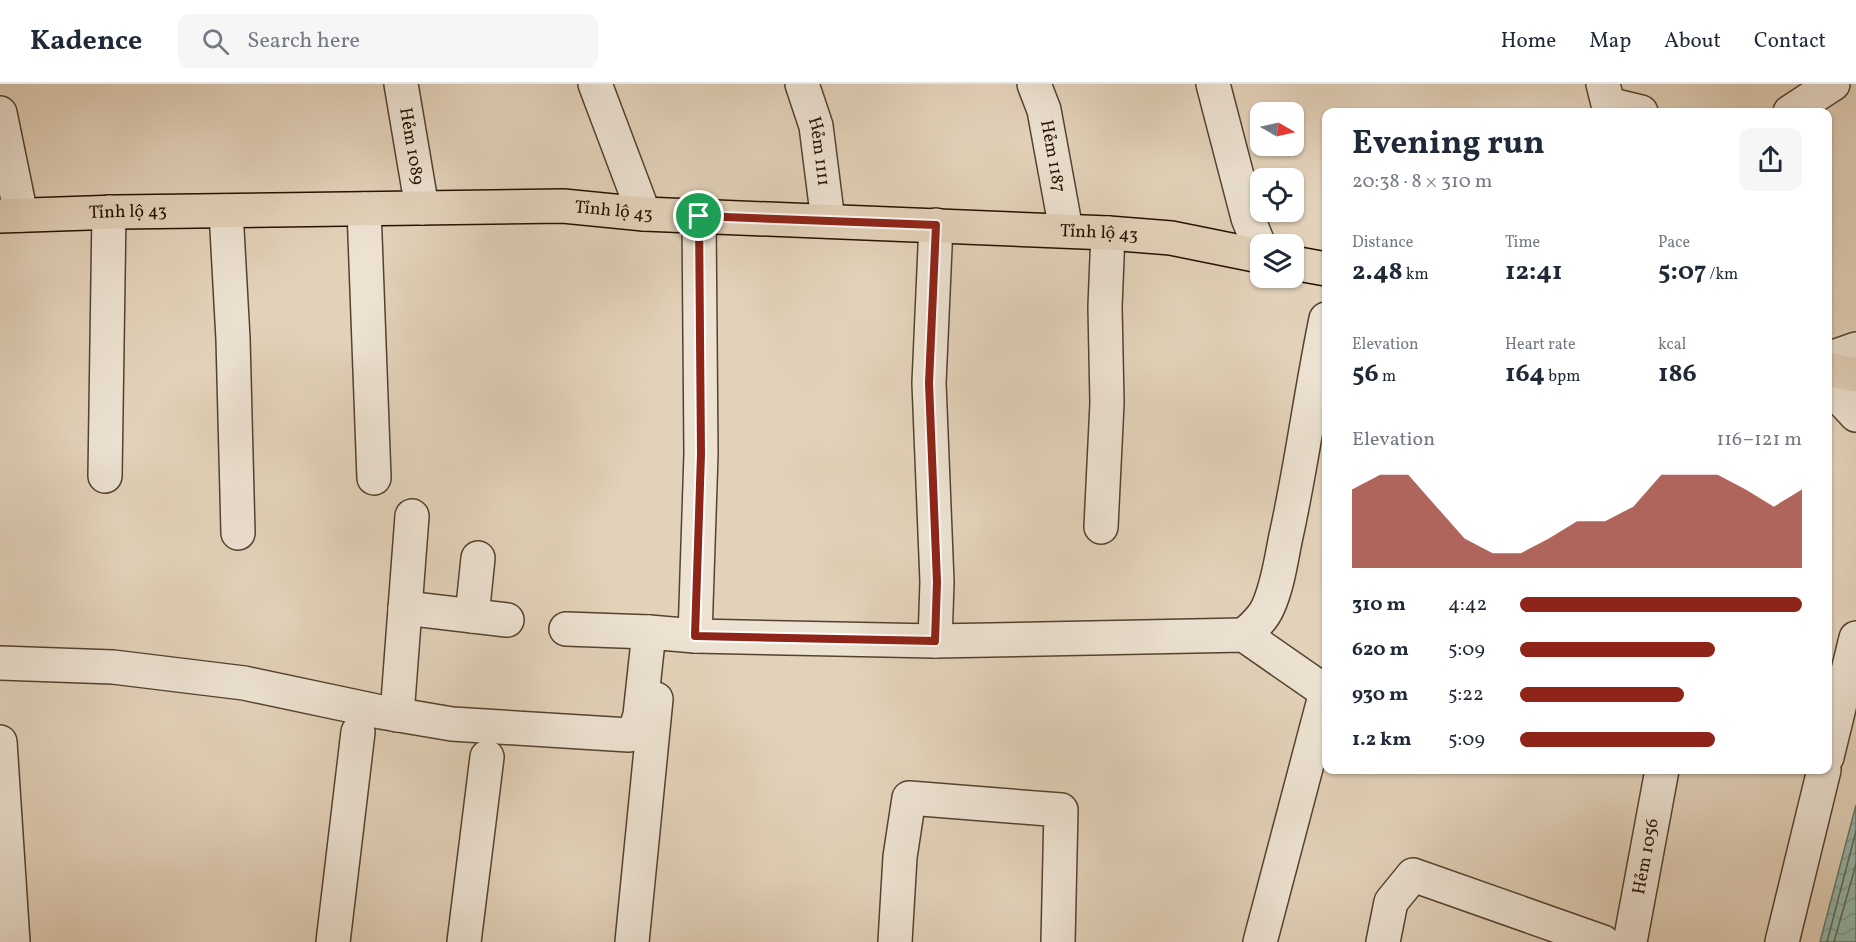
<!DOCTYPE html>
<html lang="en">
<head>
<meta charset="utf-8">
<style>
  body { margin:0; font-family:Vollkorn,serif; background:#f6f6f7; color:#1f2937; height:100vh; display:flex; flex-direction:column; font-size:22px; white-space:nowrap }
  * { box-sizing:border-box; margin:0 }
  p { font-size:20px; color:#747a83 }
  .icon { flex:none; width:33px; height:33px; fill:none; stroke:currentColor; stroke-width:2; stroke-linecap:round; stroke-linejoin:round }
  .map { position:relative; flex:1; overflow:hidden }
  .details { position:absolute; left:1322px; top:24px; width:510px; height:666px; display:flex; flex-direction:column; background:#fff; border-radius:12px; box-shadow:0 2px 4px #0004 }
  .details>* { flex:none }
  .needle { width:39px; rotate:99deg }
  .fabs { position:absolute; left:1250px; top:18px; display:grid; gap:12px }
  .fabs a { display:grid; place-items:center; width:54px; height:54px; border-radius:12px; background:#fff; box-shadow:0 2px 4px #0004; font-size:30px }
  .pin { position:absolute; display:grid; place-items:center; width:51px; height:51px; color:#fff; margin:-26px; border:3px solid #fff; border-radius:50%; box-shadow:0 2px 6px #0007 }
  .round { display:grid; place-items:center; flex:none; width:63px; height:63px; border-radius:12px; background:#f6f6f7 }
  .head { display:flex; align-items:center; justify-content:space-between; height:102px; padding:0 30px }
  h1 { font-size:33px; font-weight:700; line-height:45px }
  .stats { display:grid; grid-template-columns:repeat(3,1fr); gap:9px; height:102px; padding:6px 30px }
  .stats div { display:grid; align-content:center }
  .stats b { font-size:26px; font-weight:700 }
  .stats small { font-size:16px; font-weight:400 }
  .stats p { font-size:16px }
  .chart { height:168px; padding:12px 30px }
  .chart p { display:flex; justify-content:space-between }
  .chart svg { width:100%; height:108px; margin-top:6px; fill:#8f2418; opacity:.7 }
  ul { padding:0 30px; list-style:none; font-size:20px }
  li { display:grid; grid-template-columns:96px 72px 1fr; align-items:center; height:45px }
  li i { height:15px; border-radius:8px; background:#8f2418 }
  header { display:flex; align-items:center; gap:36px; box-sizing:border-box; height:84px; padding:0 30px; background:#fff; border-bottom:2px solid #e0e1e3 }
  header strong { font-size:28px }
  nav { display:flex; gap:33px; margin-inline-start:auto; font-size:21px }
  .search { width:420px; height:54px; background:#f6f6f7; display:flex; align-items:center; gap:15px; box-sizing:border-box; padding:0 21px; border-radius:12px; color:#747a83; font-size:22px }
  .map>svg:first-child { display:block }
  .water { fill:url(#water-waves); stroke:#687668; stroke-width:1.5 }
  .lines { fill:none; stroke-linecap:round; stroke-linejoin:round }
  .shore { stroke:#5d6556; stroke-width:1.5 }
  .minor-casing { stroke:#54422e; stroke-width:36 }
  .major-casing { stroke:#251200; stroke-width:36 }
  .minor { stroke:#ede2d2; stroke-width:33 }
  .major { stroke:#e3d2ba; stroke-width:33 }
  .route-casing { stroke:#fff; stroke-width:12 }
  .route { stroke:#8f2418; stroke-width:8 }
  .labels { text-anchor:middle; dominant-baseline:central; stroke-width:4.5; stroke-linejoin:round; paint-order:stroke }
  .street-label { font-size:18px; fill:#251200; stroke:#ede2d2 }
</style>
</head>
<body>
<header>
<strong>Kadence</strong>
<div class="search"><svg class="icon" aria-label="search" viewBox="0 0 24 24"><circle cx="10" cy="10" r="6"/><path d="M15 15l6 6"/></svg>Search here</div>
<nav><a>Home</a><a>Map</a><a>About</a><a>Contact</a></nav>
</header>
<div class="map">
<svg width="1856" height="858" viewBox="0 0 1856 858">
  <defs>
    <pattern id="water-waves" width="16" height="10" patternUnits="userSpaceOnUse" patternTransform="scale(1.5)"><rect width="16" height="10" fill="#95b8ad"/><path d="M0 5q4-4 8 0t8 0" fill="none" stroke="#809d93"/></pattern>
  </defs>
  <rect width="100%" height="100%" fill="#e3d2ba"/>
  <filter id="stains"><feTurbulence type="fractalNoise" baseFrequency=".00333" numOctaves="4"/><feColorMatrix values="0 0 0 0 .2 0 0 0 0 .09 0 0 0 0 .02 0 0 0 .5 -.17"/></filter>
  <radialGradient id="worn" r=".72"><stop offset=".6" stop-color="#630" stop-opacity="0"/><stop offset="1" stop-color="#630" stop-opacity=".3"/></radialGradient>
  <!-- water -->
  <path class="water" d="M1856,721V858H1820Z"/>
  <g class="lines">
    <!-- shore -->
    <path class="shore" d="M1827,858L1856,747
      M1834,858L1856,780"/>
    <defs>
      <g id="minor">
        <path id="s1" d="M401,0L422,124"/>
        <path d="M595,0L644,130"/>
        <path id="s2" d="M802,0L816,42L828,137"/>
        <path id="s3" d="M1034,0L1044,26L1066,146"/>
        <path d="M1213,0L1248,134L1260,164"/>
        <path d="M1603,0L1608,20L1641,28"/>
        <path d="M1790,28L1833,0"/>
        <path d="M0,29L21,131"/>
        <path d="M364,125L374,394"/>
        <path d="M226,127L233,255L238,449"/>
        <path d="M1827,275L1856,265"/>
        <path d="M1827,300L1856,331"/>
        <path d="M105,392L109,128"/>
        <path d="M1101,443L1107,319L1105,223L1108,149"/>
        <path d="M405,524L507,536"/>
        <path d="M472,532L478,474"/>
        <path d="M566,545L649,548"/>
        <path d="M1244,551C1253,543 1263,535 1268,523C1278,501 1281,476 1286,452C1302,380 1311,307 1326,235"/>
        <path d="M695,552L701,370L699,132"/>
        <path d="M935,557L937,498L929,299L936,141"/>
        <path d="M0,579L113,583L244,599L381,628L452,640L629,651L637,641L640,631L649,548L695,552L935,557L1244,551L1326,608L1260,858"/>
        <path d="M397,631L412,432"/>
        <path d="M0,658L13,858"/>
        <path d="M1827,673L1856,554"/>
        <path d="M333,858L358,648"/>
        <path d="M464,858L487,673"/>
        <path d="M632,858L656,615"/>
        <path d="M895,858L900,773L909,714L1061,726L1058,858"/>
        <path d="M1383,858L1391,818L1413,791L1603,858"/>
        <path id="s4" d="M1630,858L1662,686"/>
        <path d="M1782,858L1824,686"/>
      </g>
      <g id="major">
        <path id="s5" d="M0,132L118,128L563,122L644,130L1108,149L1171,154L1260,172"/>
        <path d="M1293,179L1326,185"/>
        <path d="M1827,285L1856,291"/>
      </g>
    </defs>
    <!-- minor casing -->
    <use href="#minor" class="minor-casing"/>
    <!-- major casing -->
    <use href="#major" class="major-casing"/>
    <!-- minor -->
    <use href="#minor" class="minor"/>
    <!-- major -->
    <use href="#major" class="major"/>
  </g>
  <g class="lines">
    <defs>
      <path id="route" d="M699,132L936,141L929,299L937,498L935,557L695,552L701,370Z"/>
    </defs>
    <!-- route casing -->
    <use href="#route" class="route-casing"/>
    <!-- route -->
    <use href="#route" class="route"/>
  </g>
  <g class="labels">
    <!-- street labels -->
    <g class="street-label">
      <text stroke="none"><textPath href="#s1" startOffset="63">Hẻm 1089</textPath></text>
      <text stroke="none"><textPath href="#s2" startOffset="70">Hẻm 1111</textPath></text>
      <text stroke="none"><textPath href="#s3" startOffset="75">Hẻm 1187</textPath></text>
      <text stroke="none"><textPath href="#s5" startOffset="614">Tỉnh lộ 43</textPath></text>
      <text stroke="none"><textPath href="#s5" startOffset="128">Tỉnh lộ 43</textPath></text>
      <text stroke="none"><textPath href="#s5" startOffset="1100">Tỉnh lộ 43</textPath></text>
      <text stroke="none"><textPath href="#s4" startOffset="87">Hẻm 1056</textPath></text>
    </g>
  </g>
  <rect width="100%" height="100%" filter="url(#stains)"/>
  <rect width="100%" height="100%" fill="url(#worn)"/>
</svg>
<div class="fabs">
<a><svg class="needle" viewBox="-14 -14 28 28"><path d="M0-13l5 13h-10z" fill="#e53935"/><path d="M0 13l5-13h-10z" fill="#747a83"/></svg></a>
<a><svg class="icon" aria-label="locate" viewBox="0 0 24 24"><circle cx="12" cy="12" r="6"/><path d="M12 2v4M12 18v4M2 12h4M18 12h4"/></svg></a>
<a><svg class="icon" aria-label="layers" viewBox="0 0 24 24"><path d="M12 4l9 5-9 5-9-5zM3 14l9 5 9-5"/></svg></a>
</div>
<div class="pin" style="left:699px;top:132px;background:#1e9e55"><svg class="icon" aria-label="arrive" viewBox="0 0 24 24"><path d="M6 21V4h12l-3 4 3 4H6"/></svg></div>
<section class="details">
<div class="head"><div><h1>Evening run</h1><p>20:38 · 8 × 310 m</p></div><a class="round"><svg class="icon" aria-label="share" viewBox="0 0 24 24"><path d="M12 15V3M7 8l5-5 5 5M5 13v7h14v-7"/></svg></a></div>
<div class="stats">
<div><p>Distance</p><b>2.48<small> km</small></b></div>
<div><p>Time</p><b>12:41</b></div>
<div><p>Pace</p><b>5:07<small> /km</small></b></div>
</div>
<div class="stats">
<div><p>Elevation</p><b>56<small> m</small></b></div>
<div><p>Heart rate</p><b>164<small> bpm</small></b></div>
<div><p>kcal</p><b>186</b></div>
</div>
<div class="chart"><p><span>Elevation</span>116–121 m</p>
<svg viewBox="0 0 160 44" preserveAspectRatio="none"><path d="M0 44V12L10 6L20 6L30 19L40 32L50 38L60 38L70 32L80 25L90 25L100 19L110 6L120 6L130 6L140 12L150 19L160 12V44z"/></svg>
</div>
<ul>
<li><b>310 m</b>4:42<i style="width:100%"></i></li>
<li><b>620 m</b>5:09<i style="width:69%"></i></li>
<li><b>930 m</b>5:22<i style="width:58%"></i></li>
<li><b>1.2 km</b>5:09<i style="width:69%"></i></li>
</ul>
</section>
</div>
</body>
</html>
